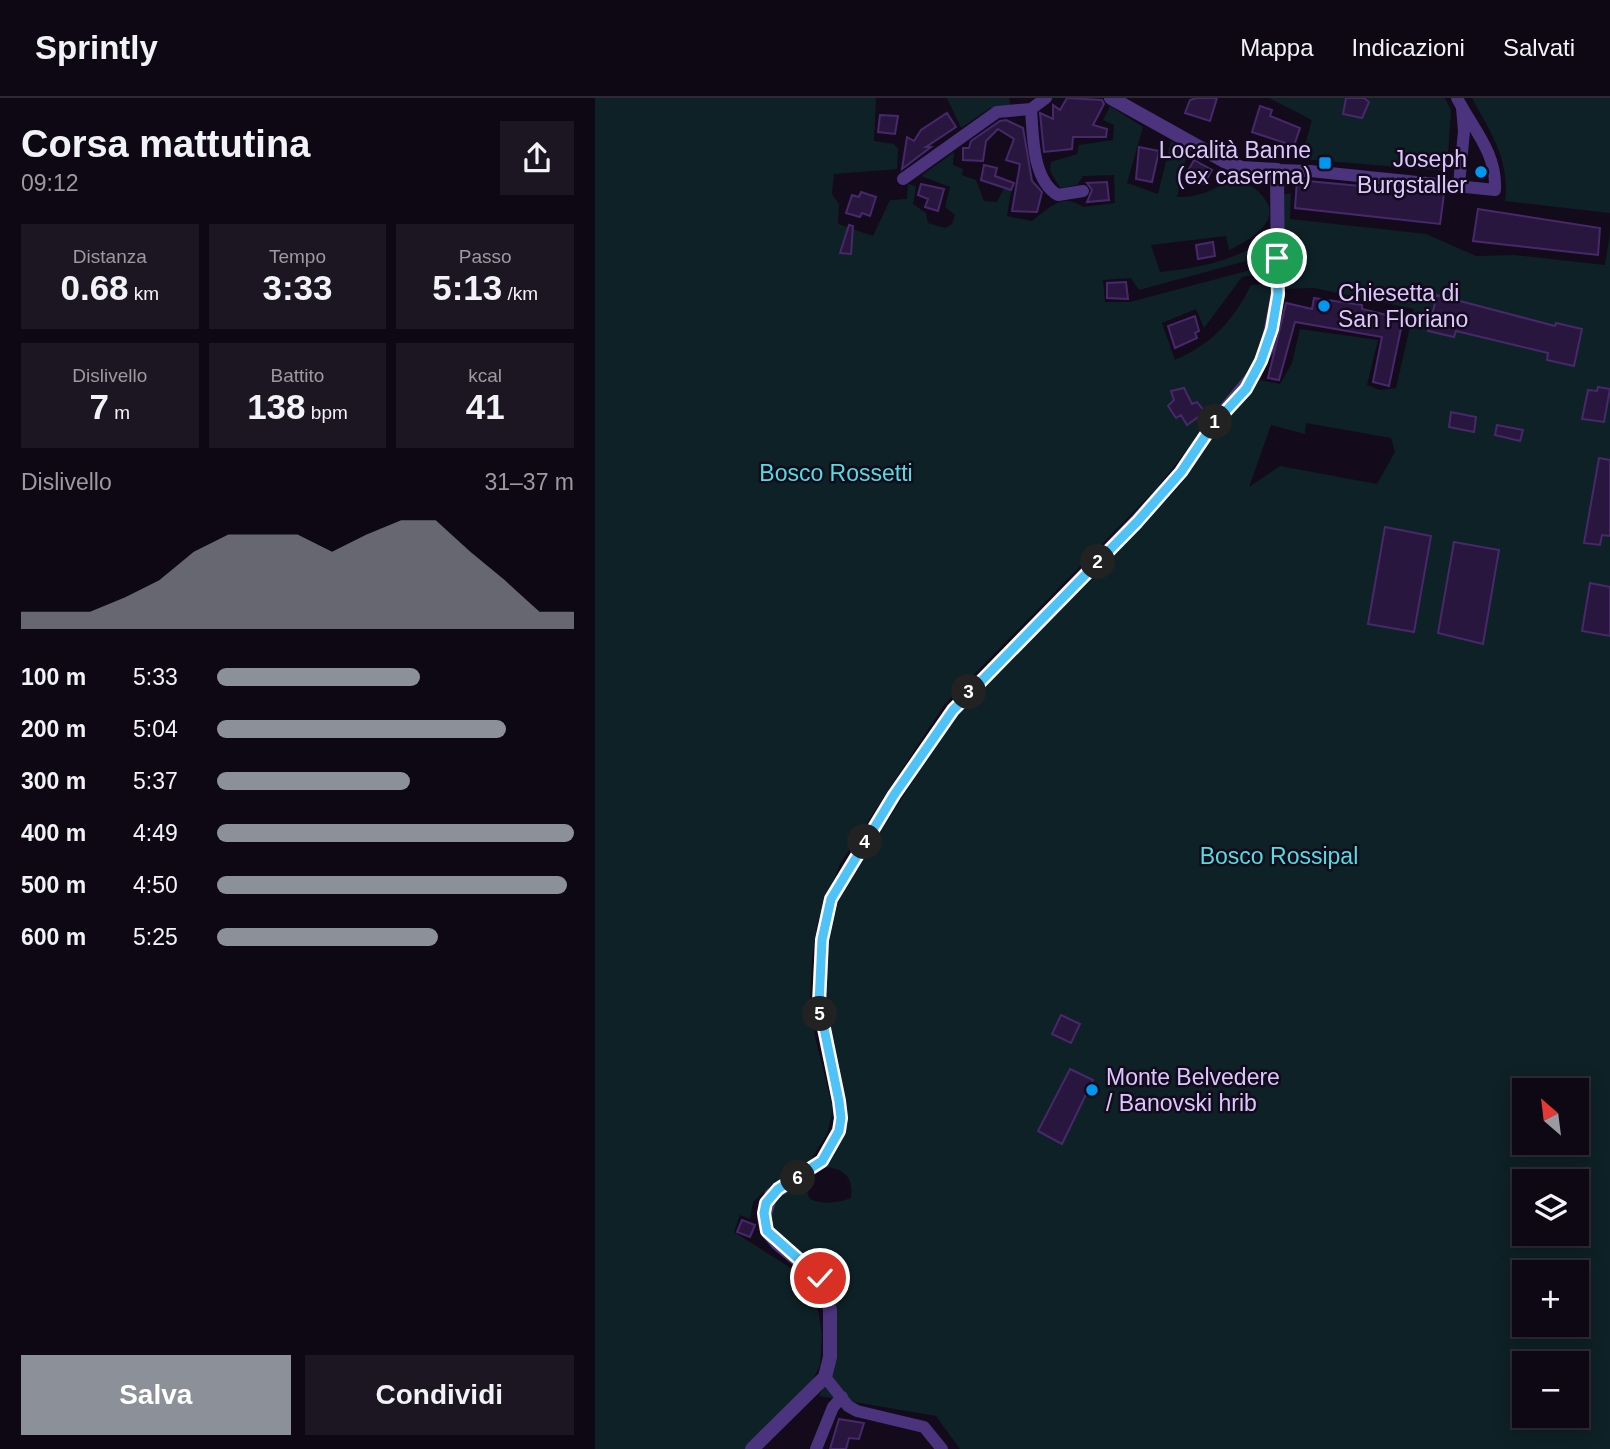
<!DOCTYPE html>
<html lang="it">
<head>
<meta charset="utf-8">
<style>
  body { margin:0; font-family:Arial,sans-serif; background:#1c1622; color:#f1f3f6; height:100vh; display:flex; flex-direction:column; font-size:26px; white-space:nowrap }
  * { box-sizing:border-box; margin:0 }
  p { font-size:23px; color:#9b9aa0 }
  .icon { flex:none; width:38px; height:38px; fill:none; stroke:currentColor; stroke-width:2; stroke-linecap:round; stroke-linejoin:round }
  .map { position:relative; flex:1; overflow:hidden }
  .panel { display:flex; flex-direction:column; background:#0e0815; width:595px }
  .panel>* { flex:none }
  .needle { width:46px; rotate:332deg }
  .controls { position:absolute; left:917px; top:980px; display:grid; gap:14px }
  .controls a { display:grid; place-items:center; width:77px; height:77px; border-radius:0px; background:#0e0815; box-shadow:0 4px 18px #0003,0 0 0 2px #2e2934; font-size:35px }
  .pin { position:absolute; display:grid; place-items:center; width:60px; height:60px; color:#fff; margin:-30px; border:4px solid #fff; border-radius:50%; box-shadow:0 2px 7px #0007 }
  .km { position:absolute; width:35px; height:35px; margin:-18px; border-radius:50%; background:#222; color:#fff; font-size:19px; line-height:35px; text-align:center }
  .round { display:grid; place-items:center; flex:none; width:74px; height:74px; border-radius:0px; background:#1c1622 }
  .head { display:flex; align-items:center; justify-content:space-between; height:119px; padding:0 21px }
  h1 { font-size:38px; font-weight:800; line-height:52px }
  .figures { display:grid; grid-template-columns:repeat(3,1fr); gap:10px; height:119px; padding:7px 21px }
  .figures div { display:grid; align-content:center; border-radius:0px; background:#1c1622; text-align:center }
  .figures b { font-size:35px; font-weight:800 }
  .figures small { font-size:19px; font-weight:400 }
  .figures p { font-size:19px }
  .chart { height:196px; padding:14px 21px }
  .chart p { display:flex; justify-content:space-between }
  .chart svg { width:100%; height:126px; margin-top:7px; fill:#8c9099; opacity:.7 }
  .action { display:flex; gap:14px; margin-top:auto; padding:14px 21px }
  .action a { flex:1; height:80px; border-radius:0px; background:#8c9099; color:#fff; font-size:28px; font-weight:800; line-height:80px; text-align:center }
  .action a+a { background:#1c1622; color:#f1f3f6 }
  ul { padding:0 21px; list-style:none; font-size:23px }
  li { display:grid; grid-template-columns:112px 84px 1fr; align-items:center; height:52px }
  li i { height:18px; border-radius:9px; background:#8c9099 }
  header { display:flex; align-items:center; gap:42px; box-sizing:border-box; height:98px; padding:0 35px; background:#0e0815; border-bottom:2px solid #2e2934 }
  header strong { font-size:33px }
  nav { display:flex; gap:38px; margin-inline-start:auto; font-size:24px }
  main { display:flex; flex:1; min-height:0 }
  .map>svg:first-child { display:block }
  .green { fill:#0e2126; fill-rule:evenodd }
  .building { fill:#29163e; stroke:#47286a; stroke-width:2 }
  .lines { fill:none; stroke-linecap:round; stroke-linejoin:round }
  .minor { stroke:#4b347d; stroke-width:12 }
  .tertiary { stroke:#4b347d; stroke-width:14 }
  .route-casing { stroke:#fff; stroke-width:14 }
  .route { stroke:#4fc3f7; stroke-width:9 }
  .poi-dot { fill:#0097f1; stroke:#130b1c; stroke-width:2.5 }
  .labels { text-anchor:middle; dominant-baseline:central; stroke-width:5; stroke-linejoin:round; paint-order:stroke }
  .poi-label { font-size:23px; fill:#dcc6ff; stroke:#130b1c; text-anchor:end }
  .park-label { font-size:23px; fill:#50dee1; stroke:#130b1c }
</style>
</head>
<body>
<header>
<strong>Sprintly</strong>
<nav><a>Mappa</a><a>Indicazioni</a><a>Salvati</a></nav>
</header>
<main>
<section class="panel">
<div class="head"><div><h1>Corsa mattutina</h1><p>09:12</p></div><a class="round"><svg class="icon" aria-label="share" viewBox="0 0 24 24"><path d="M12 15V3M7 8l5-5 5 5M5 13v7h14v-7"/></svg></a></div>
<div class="figures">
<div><p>Distanza</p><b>0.68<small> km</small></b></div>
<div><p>Tempo</p><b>3:33</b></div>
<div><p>Passo</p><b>5:13<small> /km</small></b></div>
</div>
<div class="figures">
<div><p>Dislivello</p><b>7<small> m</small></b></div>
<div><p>Battito</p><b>138<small> bpm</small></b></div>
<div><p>kcal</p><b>41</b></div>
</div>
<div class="chart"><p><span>Dislivello</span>31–37 m</p>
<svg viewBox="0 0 160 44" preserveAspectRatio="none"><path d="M0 44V38L10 38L20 38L30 33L40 27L50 17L60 11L70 11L80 11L90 17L100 11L110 6L120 6L130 17L140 27L150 38L160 38V44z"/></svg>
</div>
<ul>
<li><b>100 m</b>5:33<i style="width:57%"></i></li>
<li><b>200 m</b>5:04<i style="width:81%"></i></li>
<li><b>300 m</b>5:37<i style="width:54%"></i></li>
<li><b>400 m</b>4:49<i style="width:100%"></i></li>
<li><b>500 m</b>4:50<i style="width:98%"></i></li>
<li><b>600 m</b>5:25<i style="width:62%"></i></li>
</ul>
<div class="action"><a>Salva</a><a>Condividi</a></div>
</section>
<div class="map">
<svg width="1015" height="1351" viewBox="0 0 1015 1351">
  <rect width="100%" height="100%" fill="#130b1c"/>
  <!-- green -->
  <path class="green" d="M0,0H281L279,43L299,46L303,51L302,71L239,76L237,96L244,106L243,126L278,138L295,102L312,101L313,86L321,88L318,106L331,115L333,125L350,130L357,126L360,117L350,109L355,89L326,78L359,54L358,67L368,71L367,77L381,82L389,103L402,104L410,88H417L412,118L437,123C454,110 467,94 488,109L520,105L519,77L488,78L482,87L465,90L455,73L456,64L482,56L484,47L518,42L519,27L508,22L515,8L548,29L532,85L563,96L576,43L593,51L582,99C603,100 623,91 639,78C692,105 682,129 634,152L631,138L556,147L565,174C607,170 642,161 678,139L677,156L544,192L536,180L508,182L510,204H535L678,166L675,174L647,179L609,230L601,211L567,225L580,262C617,246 638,223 656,187L679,185L668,246L653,283L611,328L561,391L349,607L245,766L223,823L217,860L215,901L220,939L238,1011L232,1036L212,1068L171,1092L158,1104L155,1121L145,1117L139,1134L202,1174L220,1193L227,1237L225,1267L214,1289L150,1351H0Z
    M352,0H414L416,9L395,10L366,30Z
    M674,0H850L856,12L852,73L706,61L717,22Z
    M877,0H1015V115L910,103C915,62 896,35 877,0Z
    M696,95L695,121L831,136L881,158L919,157L1010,167L1015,135V1351H365L341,1318L224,1298C242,1267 250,1209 230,1177C217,1158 192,1147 176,1130C171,1098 191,1093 215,1078L212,1094L215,1101C229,1107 242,1105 256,1100C259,1078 248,1069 226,1069L247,1042L230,876L235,833L245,797L359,619L499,479L586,386L611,347L665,282L685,286L697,265L705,231L783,242L772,287L785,292L801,290L819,211L719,190L690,191L687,97ZM711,325L796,340L800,354L782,386L685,368L654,389L676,327L710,336ZM929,992H982V1045H929ZM929,1083H982V1136H929ZM929,1174H982V1227H929ZM929,1265H982V1318H929Z"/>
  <!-- building -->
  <path class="building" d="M472,0L507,2L509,6L498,27L512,31L511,39H478L477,51L449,54L445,15L458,21V7L465,12Z
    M602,0H622L615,23L590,15L595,2Z
    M751,0H769L774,4L767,20L748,16Z
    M665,8L677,12L675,18L705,30L699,48L657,34Z
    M352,15L361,29L331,49H336L307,71L312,39L319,43L326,32Z
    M285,17L303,18L300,36L283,34Z
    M411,22L428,30L437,83L447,94L442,114L417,113L425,66L411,62L419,41L403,31L391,43L388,63L368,62V50H374L376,43L405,23Z
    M544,49L564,53L557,84L541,81Z
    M599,62L617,72L609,86L591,76Z
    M389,67L402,70L400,78L419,85L416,92L386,82Z
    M702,82L849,96L845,126L700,110Z
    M512,84L514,102L492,104L497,92L492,85Z
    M326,86L349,91L343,113L330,109L333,101L323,97Z
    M266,94L281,99L275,118L267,115L265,119L251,115L257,97L264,99Z
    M883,111L1005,130L1003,157L878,143Z
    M254,127L258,128L256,156L245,155Z
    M618,144L620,158L603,161L601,147Z
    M531,184L533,201L512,200V185Z
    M842,197L960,228L961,225L987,231L979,268L952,262L953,255L861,233L859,239L833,233Z
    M719,200L767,207V211L808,221L794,288L778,284L787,239L700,224L684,282L673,280L691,205L717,211Z
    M600,218L604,233L600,235L602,240L580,250L573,228Z
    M1003,289L1015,291L1009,324L987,321L993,292L1002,293Z
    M589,290L597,306L602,304L610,314L592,327L586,317L581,320L573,308L579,302L576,293Z
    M856,314L881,319L879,334L854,329Z
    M902,327L928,332L925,343L900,337Z
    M1004,360L1015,362V438L1007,437L1005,447L989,445Z
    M790,429L836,438L819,534L773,526Z
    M859,444L904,452L888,546L843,535Z
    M995,485L1015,489V538L987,533Z
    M466,917L485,926L476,945L457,936Z
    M475,971L498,982L467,1046L443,1033Z
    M147,1122L160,1127L155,1139L142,1134Z
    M244,1321L269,1325L264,1341L254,1340L251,1351H235Z"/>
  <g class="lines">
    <!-- minor -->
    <path class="minor" d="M436,11C438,37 437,82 463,97L488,93
      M682,72L715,73L900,92C902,55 878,31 862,0
      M308,81L402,14L436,11L451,0
      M864,87L869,33L867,10
      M230,1279L253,1308L262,1313L329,1329L347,1351
      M221,1351L238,1309L247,1299"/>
    <!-- tertiary -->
    <path class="tertiary" d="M157,1351L230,1279L235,1259V1212L225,1180L182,1145L172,1133L169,1119L176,1097L227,1063L244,1033L246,1020L244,1003L224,907L227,842L236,801L299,697L358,612L542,423L586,374L617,328L659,277L672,250L683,196L682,72L647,70L629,63L516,0"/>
  </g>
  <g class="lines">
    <defs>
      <path id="route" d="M225,1180L172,1133L169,1115L171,1105L183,1091L227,1063L244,1033L246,1020L244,1003L224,906L227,842L236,801L299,697L358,612L542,424L586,374L617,328L651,291L666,263L677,231L683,196L682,160"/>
    </defs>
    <!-- route casing -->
    <use href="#route" class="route-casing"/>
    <!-- route -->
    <use href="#route" class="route"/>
  </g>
  <!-- markers -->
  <g class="poi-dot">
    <rect x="723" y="58" width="14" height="14" rx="3.5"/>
    <circle cx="886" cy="74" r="7"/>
    <circle cx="729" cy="208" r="7"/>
    <circle cx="497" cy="992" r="7"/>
  </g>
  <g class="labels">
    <!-- poi labels -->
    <g class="poi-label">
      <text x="716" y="52">Località Banne<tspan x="716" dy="26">(ex caserma)</tspan></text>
      <text x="872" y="61">Joseph<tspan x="872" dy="26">Burgstaller</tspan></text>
      <text x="743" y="195" text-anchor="start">Chiesetta di<tspan x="743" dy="26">San Floriano</tspan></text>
      <text x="511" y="979" text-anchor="start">Monte Belvedere<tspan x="511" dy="26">/ Banovski hrib</tspan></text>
    </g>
    <!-- park labels -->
    <g class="park-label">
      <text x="241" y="375">Bosco Rossetti</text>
      <text x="684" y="758">Bosco Rossipal</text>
    </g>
  </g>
</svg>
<div class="controls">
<a><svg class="needle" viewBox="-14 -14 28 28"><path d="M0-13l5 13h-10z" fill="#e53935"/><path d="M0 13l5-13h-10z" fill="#9b9aa0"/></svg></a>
<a><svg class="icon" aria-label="layers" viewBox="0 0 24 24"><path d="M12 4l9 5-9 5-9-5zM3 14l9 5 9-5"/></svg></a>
<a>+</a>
<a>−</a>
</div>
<div class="pin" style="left:682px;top:160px;background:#1e9e55"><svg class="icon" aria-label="arrive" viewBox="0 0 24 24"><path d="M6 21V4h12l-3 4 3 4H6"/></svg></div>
<div class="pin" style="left:225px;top:1180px;background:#d93025"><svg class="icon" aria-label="check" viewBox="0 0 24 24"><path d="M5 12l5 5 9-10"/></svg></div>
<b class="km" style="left:620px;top:324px">1</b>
<b class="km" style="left:503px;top:464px">2</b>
<b class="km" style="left:374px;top:594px">3</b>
<b class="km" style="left:270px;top:744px">4</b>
<b class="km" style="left:225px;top:916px">5</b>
<b class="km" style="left:203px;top:1080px">6</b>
</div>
</main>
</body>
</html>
